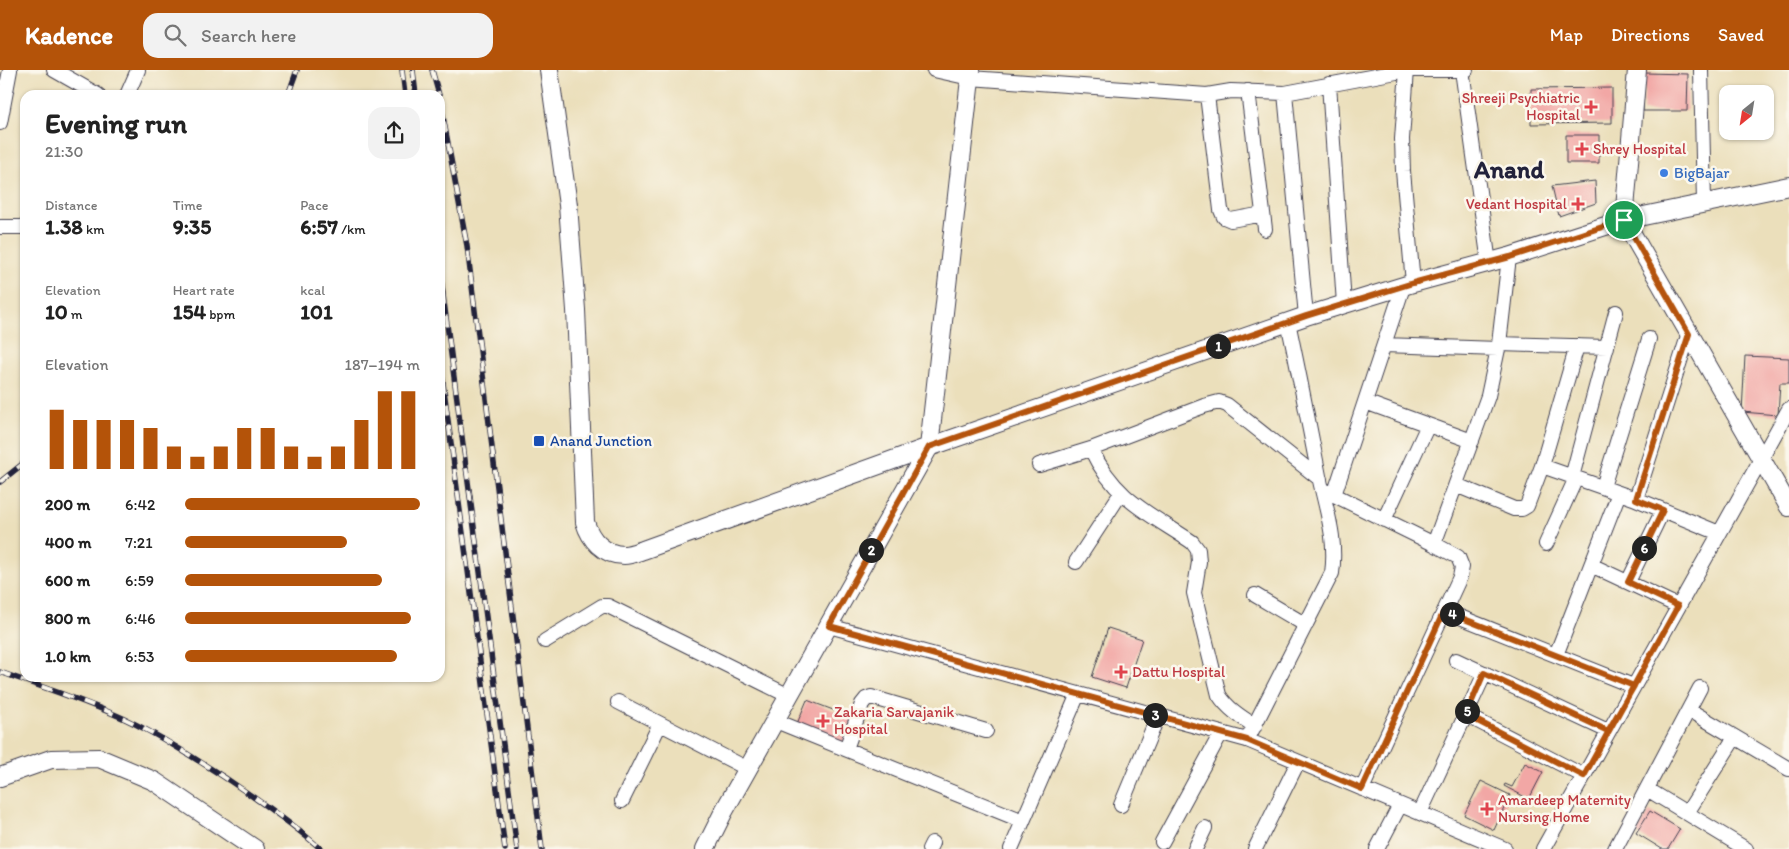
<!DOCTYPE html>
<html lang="en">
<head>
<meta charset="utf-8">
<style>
  body { margin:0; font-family:Itim,sans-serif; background:#f2f2f2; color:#222; height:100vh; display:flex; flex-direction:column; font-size:19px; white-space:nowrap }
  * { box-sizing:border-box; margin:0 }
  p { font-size:16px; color:#767676 }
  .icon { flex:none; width:28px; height:28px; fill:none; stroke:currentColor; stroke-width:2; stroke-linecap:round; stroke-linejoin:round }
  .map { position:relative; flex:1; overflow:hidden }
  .sheet { position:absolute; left:20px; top:20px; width:425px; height:592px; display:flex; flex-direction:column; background:#fff; border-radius:15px; box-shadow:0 1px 4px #0004 }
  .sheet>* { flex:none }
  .needle { width:32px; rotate:210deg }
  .fabs { position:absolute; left:1719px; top:15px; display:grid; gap:10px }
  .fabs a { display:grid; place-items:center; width:55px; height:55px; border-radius:10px; background:#fff; box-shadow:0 1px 4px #0004; font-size:25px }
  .pin { position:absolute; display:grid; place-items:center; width:42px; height:42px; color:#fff; margin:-21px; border:2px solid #fff; border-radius:50%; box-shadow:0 1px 5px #0007 }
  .km { position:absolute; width:25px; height:25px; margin:-12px; border-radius:50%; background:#222; color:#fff; font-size:14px; line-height:25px; text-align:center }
  .round { display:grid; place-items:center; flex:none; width:52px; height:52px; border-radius:15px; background:#f2f2f2 }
  .overview { display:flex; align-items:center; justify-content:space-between; height:85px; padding:0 25px }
  h1 { font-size:28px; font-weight:700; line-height:38px }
  .figures { display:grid; grid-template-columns:repeat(3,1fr); gap:8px; height:85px; padding:5px 25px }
  .figures div { display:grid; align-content:center }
  .figures b { font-size:21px; font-weight:700 }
  .figures small { font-size:14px; font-weight:400 }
  .figures p { font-size:14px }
  .chart { height:140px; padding:10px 25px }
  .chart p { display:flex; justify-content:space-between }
  .chart svg { width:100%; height:90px; margin-top:5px; stroke:#b45309; stroke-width:6 }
  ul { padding:0 25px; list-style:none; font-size:16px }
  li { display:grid; grid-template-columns:80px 60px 1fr; align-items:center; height:38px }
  li i { height:12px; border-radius:6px; background:#b45309 }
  header { display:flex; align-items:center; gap:30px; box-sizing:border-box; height:70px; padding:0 25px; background:#b45309; color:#fff }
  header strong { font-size:24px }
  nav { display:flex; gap:28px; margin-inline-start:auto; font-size:18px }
  .search { width:350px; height:45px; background:#f2f2f2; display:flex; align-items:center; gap:12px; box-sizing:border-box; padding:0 18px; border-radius:15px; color:#767676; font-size:19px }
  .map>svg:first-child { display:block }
  .building { fill:#f2a7a5 }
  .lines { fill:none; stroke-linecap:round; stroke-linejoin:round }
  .minor-casing { stroke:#403e4e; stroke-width:16 }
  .tertiary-casing { stroke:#403e4e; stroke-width:20 }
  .minor { stroke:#fff; stroke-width:14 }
  .tertiary { stroke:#fff; stroke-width:18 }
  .rail-casing { stroke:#22223b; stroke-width:5.5 }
  .rail { stroke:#fbf7ec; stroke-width:4; stroke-dasharray:11; stroke-linecap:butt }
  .route-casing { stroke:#fff; stroke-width:10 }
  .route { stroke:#b45309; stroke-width:6 }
  .health-dot { fill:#e0444e; stroke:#fbf7ec; stroke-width:2 }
  .shop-dot { fill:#3f7fe0; stroke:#fbf7ec; stroke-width:2 }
  .transit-dot { fill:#1a4fb4; stroke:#fbf7ec; stroke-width:2 }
  .labels { text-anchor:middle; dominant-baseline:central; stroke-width:5; stroke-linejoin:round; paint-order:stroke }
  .health-label { font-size:15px; fill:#be3a42; stroke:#fbf7ec; text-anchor:start }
  .shop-label { font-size:15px; fill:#366cbe; stroke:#fbf7ec; text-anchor:start }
  .transit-label { font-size:15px; fill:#164399; stroke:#fbf7ec; text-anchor:start }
  .town-label { font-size:25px; font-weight:bold; fill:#22223b; stroke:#fbf7ec }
</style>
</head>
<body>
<header>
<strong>Kadence</strong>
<div class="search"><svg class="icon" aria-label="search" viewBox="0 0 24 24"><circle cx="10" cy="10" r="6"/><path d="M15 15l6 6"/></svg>Search here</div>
<nav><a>Map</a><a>Directions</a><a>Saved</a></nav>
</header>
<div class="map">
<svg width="1789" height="779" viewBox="0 0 1789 779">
  <rect width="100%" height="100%" fill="#fbf7ec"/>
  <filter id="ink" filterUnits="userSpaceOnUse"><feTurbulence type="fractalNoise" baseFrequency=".02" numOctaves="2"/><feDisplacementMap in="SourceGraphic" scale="10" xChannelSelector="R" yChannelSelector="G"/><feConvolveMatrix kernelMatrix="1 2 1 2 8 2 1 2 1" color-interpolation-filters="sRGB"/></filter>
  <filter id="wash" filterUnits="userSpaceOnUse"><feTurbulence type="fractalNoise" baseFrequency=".0096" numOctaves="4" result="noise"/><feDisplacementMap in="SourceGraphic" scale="20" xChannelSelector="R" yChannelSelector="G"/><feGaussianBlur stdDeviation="1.12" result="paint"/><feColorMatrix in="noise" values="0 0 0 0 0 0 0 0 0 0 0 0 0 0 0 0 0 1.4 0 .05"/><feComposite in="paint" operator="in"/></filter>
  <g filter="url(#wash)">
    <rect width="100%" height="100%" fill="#ebdfbb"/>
    <g id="blocks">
      <!-- building -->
      <path class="building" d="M1645,3L1688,4L1687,41H1643Z
        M1612,18V53L1531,54V19Z
        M1566,65H1599V93H1566Z
        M1595,111L1596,133L1559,146L1552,116Z
        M1745,286L1789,288V313H1780L1778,345L1742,342Z
        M1108,558L1142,569L1126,618L1092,607Z
        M807,630L854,648L842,676L796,656Z
        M1525,693L1543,702L1529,729L1504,716L1505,714L1512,717Z
        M1481,711L1510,725L1494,760L1464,745Z
        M1650,741L1680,759L1668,779H1662L1636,763Z"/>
    </g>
  </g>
  <g filter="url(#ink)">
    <use href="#blocks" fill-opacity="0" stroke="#403e4e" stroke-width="1"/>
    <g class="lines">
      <defs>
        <path id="minor" d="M54,0L98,25
          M934,0L970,8L1207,25L1231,21L1285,23L1407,0H1466
          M1407,0L1402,69L1403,101L1413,213
          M1462,0L1489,193
          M1701,0L1704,133
          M1329,14L1344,234
          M1248,21L1265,159
          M1285,23L1306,246
          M127,25L138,0
          M1207,25L1221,140L1224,147L1231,150L1263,144
          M0,53L10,0
          M0,157H25
          M1499,274L1607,277
          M1384,275L1498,279
          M1365,332L1472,371
          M1091,379C1115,430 1149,443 1192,472L1198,480L1199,492L1194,523L1219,625C1228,639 1241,647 1255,656
          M1039,395L1091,379L1204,336L1219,332L1227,335L1320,409
          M1542,396L1636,429L1719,463
          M1572,407L1616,242
          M1456,415L1514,439H1522L1527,436L1542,396L1577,276
          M1603,417L1649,269
          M1322,419L1434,474L1458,487L1462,497L1460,507L1362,719
          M1334,425L1403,217
          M1636,429L1689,263
          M1384,450L1428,355
          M1434,474L1488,326L1499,274L1509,187
          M1546,474L1576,408
          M1076,492L1121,423
          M1591,495L1678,536
          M1628,512L1663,440
          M1255,525L1306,555
          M1445,541L1633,616
          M829,556L1247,670L1505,779
          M545,571L602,536H608L789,626
          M1556,585L1619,423
          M1456,590L1608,661
          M618,632L748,699
          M1689,640L1789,699
          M1466,645L1584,706
          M776,651L1023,751
          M1247,670L1332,503C1337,468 1326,440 1319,406C1309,355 1299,303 1288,252
          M846,679L862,634L866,629L871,627L986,661
          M1647,719L1746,779
          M622,731L660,654
          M1121,735L1158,646
          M1420,743L1485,603
          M1687,743L1735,667
          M1162,772L1221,663
          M929,779L932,773
          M1011,779L1078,624
          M1195,779L1205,758
          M1255,779L1298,692
          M1377,779L1400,735
          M1543,779L1789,339
          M1615,779L1700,618"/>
        <path id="tertiary" d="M549,0L568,135L576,240L585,452C590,469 603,485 624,485C630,485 637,482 643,480L929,377L1306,246L1413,213L1509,187L1624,150L1789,116
          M1637,0L1624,150L1789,437
          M0,707L51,689L99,688L154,711L255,779
          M705,779L724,741L929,377L971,0"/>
      </defs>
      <!-- minor casing -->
      <use href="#minor" class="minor-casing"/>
      <!-- tertiary casing -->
      <use href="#tertiary" class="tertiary-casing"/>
      <!-- minor -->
      <use href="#minor" class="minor"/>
      <!-- tertiary -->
      <use href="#tertiary" class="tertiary"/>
      <defs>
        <path id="rail" d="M402,0L405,25
          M413,0L416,25
          M432,0L439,25
          M288,25L297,0
          M440,30L467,176L542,779
          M440,202L517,779
          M440,290L505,779
          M0,412L25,392
          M0,602C42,617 84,630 125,649C161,666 196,689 230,711C261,732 293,754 321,779"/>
      </defs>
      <!-- rail casing -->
      <use href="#rail" class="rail-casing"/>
      <!-- rail -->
      <use href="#rail" class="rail"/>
    </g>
  </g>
  <g class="lines" filter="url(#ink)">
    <defs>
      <path id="route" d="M1624,150L1510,187L1413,213L1306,246L929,377L829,556L1247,670L1362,719L1444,541L1634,616L1608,661L1484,603L1466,645L1584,706L1678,536L1628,512L1663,440L1636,429L1689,264L1624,150"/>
    </defs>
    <!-- route casing -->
    <use href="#route" class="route-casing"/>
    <!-- route -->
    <use href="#route" class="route"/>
  </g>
  <!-- markers -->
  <g class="health-dot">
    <path d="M1588.5 29.5h5v5h5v5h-5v5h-5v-5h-5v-5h5z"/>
    <path d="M1579.5 71.5h5v5h5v5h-5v5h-5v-5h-5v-5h5z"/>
    <path d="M1575.5 126.5h5v5h5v5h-5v5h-5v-5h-5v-5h5z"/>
    <path d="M1118.5 594.5h5v5h5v5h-5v5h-5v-5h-5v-5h5z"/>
    <path d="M820.5 643.5h5v5h5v5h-5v5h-5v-5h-5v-5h5z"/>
    <path d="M1484.5 731.5h5v5h5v5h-5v5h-5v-5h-5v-5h5z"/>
  </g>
  <circle class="shop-dot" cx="1664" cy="103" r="5"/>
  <rect class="transit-dot" x="533" y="365" width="12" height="12" rx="2.5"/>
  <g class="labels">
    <!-- health labels -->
    <g class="health-label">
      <text x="1580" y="28" text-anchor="end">Shreeji Psychiatric<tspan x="1580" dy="17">Hospital</tspan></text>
      <text x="1593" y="79">Shrey Hospital</text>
      <text x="1567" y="134" text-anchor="end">Vedant Hospital</text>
      <text x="1132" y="602">Dattu Hospital</text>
      <text x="834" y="642">Zakaria Sarvajanik<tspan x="834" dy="17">Hospital</tspan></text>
      <text x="1498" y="730">Amardeep Maternity<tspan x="1498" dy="17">Nursing Home</tspan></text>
    </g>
    <!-- shop labels -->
    <g class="shop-label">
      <text x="1674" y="103">BigBajar</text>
    </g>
    <!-- transit labels -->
    <g class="transit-label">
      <text x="550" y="371">Anand Junction</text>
    </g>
    <!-- town labels -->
    <g class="town-label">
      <text x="1509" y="99">Anand</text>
    </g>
  </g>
</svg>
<div class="fabs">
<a><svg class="needle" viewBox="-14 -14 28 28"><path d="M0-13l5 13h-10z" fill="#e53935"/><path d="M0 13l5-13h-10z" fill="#767676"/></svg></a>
</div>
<div class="pin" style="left:1624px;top:150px;background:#1e9e55"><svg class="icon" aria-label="arrive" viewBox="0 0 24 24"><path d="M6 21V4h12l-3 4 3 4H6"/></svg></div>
<b class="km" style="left:1218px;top:276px">1</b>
<b class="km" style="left:871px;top:480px">2</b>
<b class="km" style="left:1155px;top:645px">3</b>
<b class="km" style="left:1452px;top:544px">4</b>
<b class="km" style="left:1467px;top:641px">5</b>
<b class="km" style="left:1644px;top:478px">6</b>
<section class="sheet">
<div class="overview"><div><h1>Evening run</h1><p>21:30</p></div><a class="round"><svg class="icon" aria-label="share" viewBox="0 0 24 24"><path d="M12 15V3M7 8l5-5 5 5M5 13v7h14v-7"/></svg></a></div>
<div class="figures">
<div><p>Distance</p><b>1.38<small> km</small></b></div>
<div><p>Time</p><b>9:35</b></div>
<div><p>Pace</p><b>6:57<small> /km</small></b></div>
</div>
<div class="figures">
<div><p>Elevation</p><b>10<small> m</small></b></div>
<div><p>Heart rate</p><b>154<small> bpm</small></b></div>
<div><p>kcal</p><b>101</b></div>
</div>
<div class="chart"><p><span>Elevation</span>187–194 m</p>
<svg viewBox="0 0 160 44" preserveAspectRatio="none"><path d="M5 44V15M15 44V20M25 44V20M35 44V20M45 44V24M55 44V33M65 44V38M75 44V33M85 44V24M95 44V24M105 44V33M115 44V38M125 44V33M135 44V20M145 44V6M155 44V6"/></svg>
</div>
<ul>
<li><b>200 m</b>6:42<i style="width:100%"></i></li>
<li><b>400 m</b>7:21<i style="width:69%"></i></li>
<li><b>600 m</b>6:59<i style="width:84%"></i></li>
<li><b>800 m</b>6:46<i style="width:96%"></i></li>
<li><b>1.0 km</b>6:53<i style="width:90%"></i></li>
</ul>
</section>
</div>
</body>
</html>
